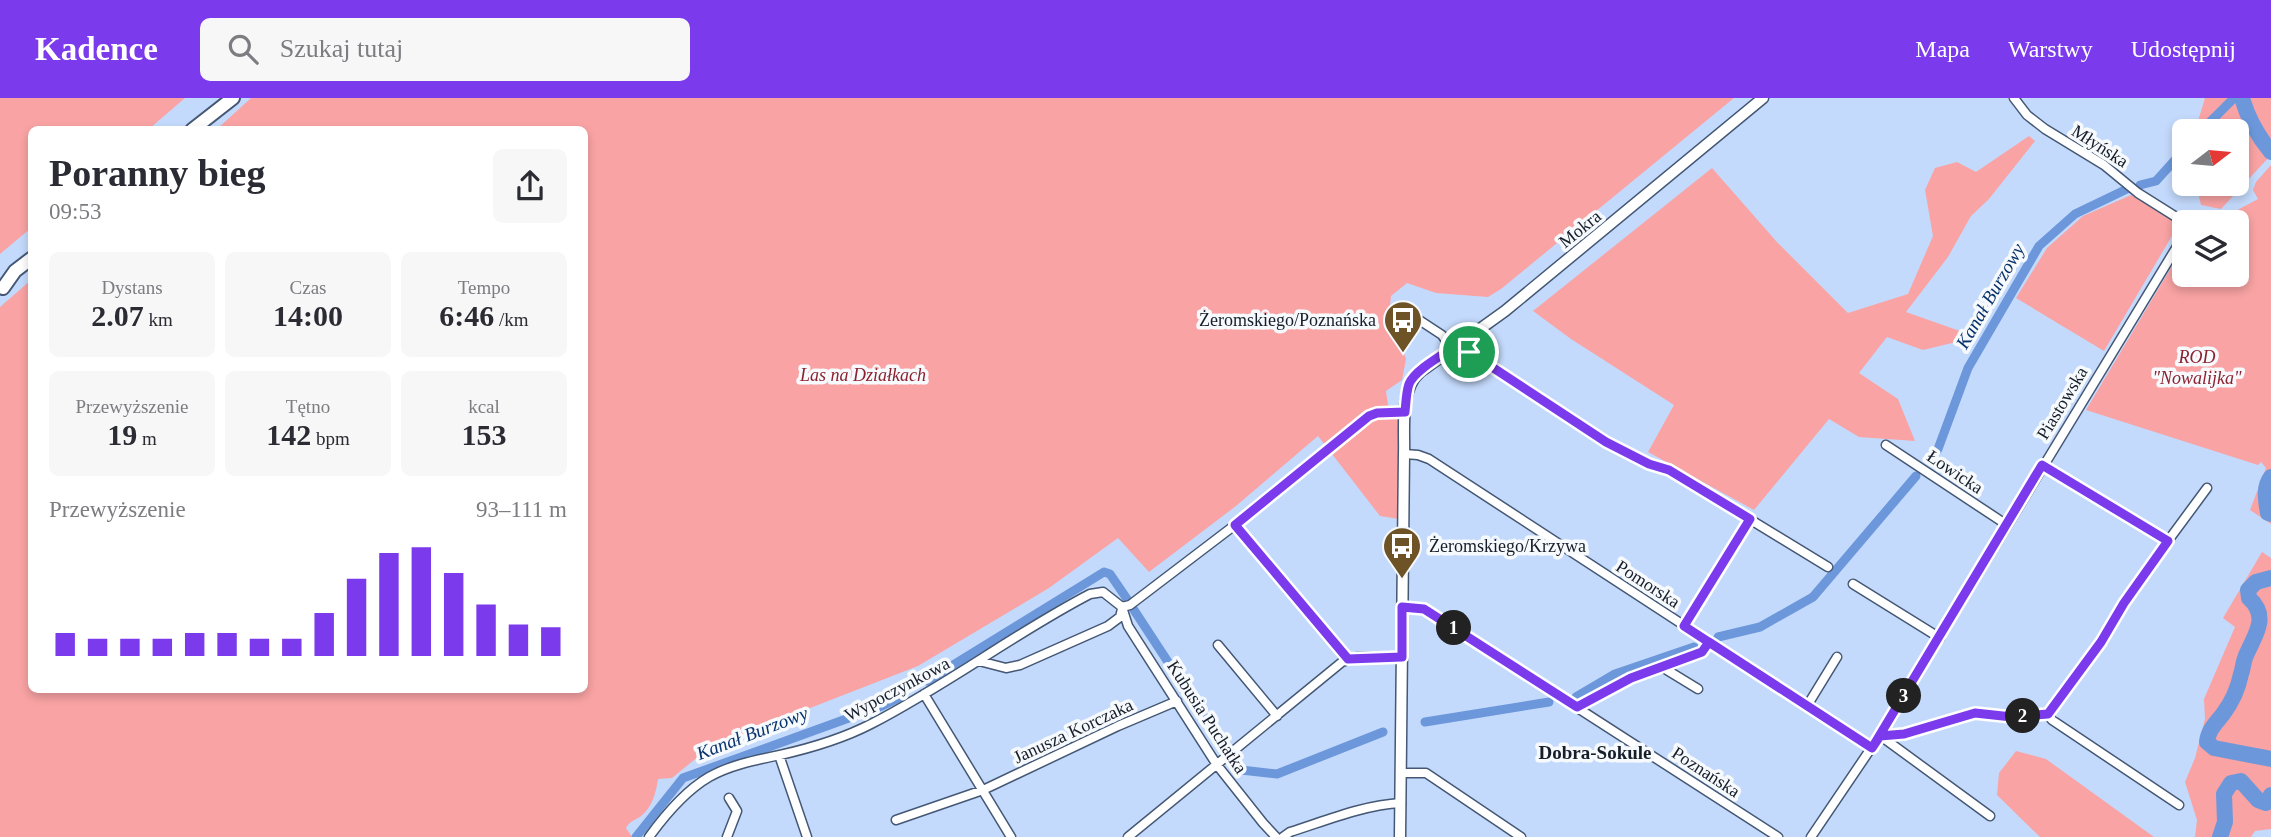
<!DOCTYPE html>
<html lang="pl">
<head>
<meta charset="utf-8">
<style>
  body { margin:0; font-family:"Times New Roman",serif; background:#f7f7f7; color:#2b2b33; height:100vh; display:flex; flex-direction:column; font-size:26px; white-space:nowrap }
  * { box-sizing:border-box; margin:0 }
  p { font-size:23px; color:#7c7c81 }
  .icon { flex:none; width:38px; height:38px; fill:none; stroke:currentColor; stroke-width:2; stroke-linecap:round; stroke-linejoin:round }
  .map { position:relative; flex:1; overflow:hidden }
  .panel { position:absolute; left:28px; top:28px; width:560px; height:567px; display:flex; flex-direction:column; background:#fff; border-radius:10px; box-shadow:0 4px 10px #0003 }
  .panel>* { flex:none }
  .needle { width:46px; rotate:74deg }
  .fabs { position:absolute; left:2172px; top:21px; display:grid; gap:14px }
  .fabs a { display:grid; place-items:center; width:77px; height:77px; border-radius:10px; background:#fff; box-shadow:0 4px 10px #0003; font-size:35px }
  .pin { position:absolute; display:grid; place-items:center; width:60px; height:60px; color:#fff; margin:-30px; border:4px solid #fff; border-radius:50%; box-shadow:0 2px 7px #0007 }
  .km { position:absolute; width:35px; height:35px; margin:-18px; border-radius:50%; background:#222; color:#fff; font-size:19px; line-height:35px; text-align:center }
  .round { display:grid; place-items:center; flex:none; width:74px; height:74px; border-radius:10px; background:#f7f7f7 }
  .overview { display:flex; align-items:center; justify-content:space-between; height:119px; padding:0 21px }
  h1 { font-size:38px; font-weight:800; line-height:52px }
  .stats { display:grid; grid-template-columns:repeat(3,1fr); gap:10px; height:119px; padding:7px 21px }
  .stats div { display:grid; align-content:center; border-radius:10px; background:#f7f7f7; text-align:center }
  .stats b { font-size:30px; font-weight:800 }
  .stats small { font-size:19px; font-weight:400 }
  .stats p { font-size:19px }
  .chart { height:196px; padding:14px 21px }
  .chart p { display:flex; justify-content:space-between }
  .chart svg { width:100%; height:126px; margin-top:7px; stroke:#7c3aed; stroke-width:6 }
  header { display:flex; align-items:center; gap:42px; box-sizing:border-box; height:98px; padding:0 35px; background:#7c3aed; color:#fff }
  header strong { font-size:33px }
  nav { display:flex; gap:38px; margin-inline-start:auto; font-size:24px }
  .search { width:490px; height:63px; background:#f7f7f7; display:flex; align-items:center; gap:18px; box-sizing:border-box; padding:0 24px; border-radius:10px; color:#7c7c81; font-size:26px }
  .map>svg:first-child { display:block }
  .green { fill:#f9a3a4 }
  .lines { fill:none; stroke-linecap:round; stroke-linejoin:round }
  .canal { stroke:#6c98db; stroke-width:9 }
  .river { stroke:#6c98db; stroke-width:16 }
  .minor-casing { stroke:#445774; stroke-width:11 }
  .tertiary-casing { stroke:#445774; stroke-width:13 }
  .primary-casing { stroke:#445774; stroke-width:16 }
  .minor { stroke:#fff; stroke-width:8 }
  .tertiary { stroke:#fff; stroke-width:10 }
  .primary { stroke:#fff; stroke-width:12 }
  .route-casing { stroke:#fff; stroke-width:14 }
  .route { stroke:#7c3aed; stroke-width:9 }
  .labels { text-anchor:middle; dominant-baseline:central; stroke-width:7; stroke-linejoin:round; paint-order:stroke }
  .street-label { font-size:18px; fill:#161e2a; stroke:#f7fafd }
  .poi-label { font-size:18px; fill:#161e2a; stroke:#f7fafd; text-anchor:end }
  .park-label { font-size:18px; font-style:italic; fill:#8c212f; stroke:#f7fafd }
  .water-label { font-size:19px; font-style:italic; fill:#07326d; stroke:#f7fafd }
  .neighbourhood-label { font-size:19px; font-weight:bold; fill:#161e2a; stroke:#f7fafd }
</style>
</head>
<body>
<header>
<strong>Kadence</strong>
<div class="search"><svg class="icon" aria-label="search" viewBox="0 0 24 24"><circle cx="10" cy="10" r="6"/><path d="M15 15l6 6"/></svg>Szukaj tutaj</div>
<nav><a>Mapa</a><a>Warstwy</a><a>Udostępnij</a></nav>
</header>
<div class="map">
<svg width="2271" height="739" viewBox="0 0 2271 739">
  <rect width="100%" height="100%" fill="#c4dafc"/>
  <!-- green -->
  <path class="green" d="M0,0H185L149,31L32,32L31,130L0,156Z
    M251,0H1734L1501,191L1488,199L1436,195L1407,185L1391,198L1389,216L1406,261L1402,282L1386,293L1388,307L1400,313L1399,421L1380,418L1318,338L1236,408L1149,474L1118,440L1049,490L918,568L710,649L672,680L658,681C656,695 652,710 640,719C633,723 630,723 626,730L632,739H0V209L31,182L32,592H584V32L217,31Z
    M2205,0H2271V57L2221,111L2201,107L2196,86H2236V33H2195Z
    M2029,38L2035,43L1989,101L1971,118L1948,159L1906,214L1977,239L1923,252L1887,239L1859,275L1898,301L1915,343L1859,339L1829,321L1754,412L1648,354L1674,307L1571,241L1533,213L1712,70L1776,143L1848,215L1908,196L1933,138L1925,92L1935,70L1957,64L1976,74Z
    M2271,67V426L2250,412L2266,370L2261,364L2258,367L2086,312L2184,148V177H2236V124H2215L2258,101L2253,92L2256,84Z
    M2131,97L2179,126L2104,253L2016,200L2047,150L2083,118Z
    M2262,454L2271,460V731L2255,733L2251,739H2195L2197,722L2185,684L2195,660L2205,621L2204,601L2235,529L2223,520Z
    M2016,653L2046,661L2154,739H2040L1997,697L1999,675Z"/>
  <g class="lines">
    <!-- canal -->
    <path class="canal" d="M2201,33L2234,0
      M2140,87L2156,83L2184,52
      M1930,362L1938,351L1968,270L2039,148L2075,116L2127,91
      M1134,512L1223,648
      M1718,539L1760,529L1813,499L1916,378
      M927,583L1104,474L1110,476L1127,501
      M1576,599L1615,576L1694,549
      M1425,624L1549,604
      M1234,665L1241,672L1277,676L1383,634
      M636,739L683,680L882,608L904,597"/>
    <!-- river -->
    <path class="river" d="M2242,0C2248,21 2257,37 2271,54
      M2271,379C2263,389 2266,403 2268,415L2271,416
      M2271,480L2256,484L2248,492L2249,500C2271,520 2253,539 2245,560C2243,565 2243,571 2241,576C2238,591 2232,604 2223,616C2216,625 2208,632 2207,644L2214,650L2271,661
      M2220,739L2225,724L2224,696L2231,685L2241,683L2258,702L2266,705L2271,697"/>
    <defs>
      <path id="minor" d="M2014,0L2027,17L2045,31L2104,67L2138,95L2184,124
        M1410,216L1442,237L1452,251
        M1461,244L1469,254L1606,344L1649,366L1669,372L1828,469
        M1886,347L2007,427
        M1404,356L1418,357L1429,361L1872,650
        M2042,367L2168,443
        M1235,427L1348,561
        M1853,486L1940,540
        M1122,509L1128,528L1217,667L1263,725L1276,739
        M1403,509L1424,511L1778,739
        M1684,528L1750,421
        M1218,547L1277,618
        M979,563L1006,570L1020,567L1108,528L1120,519L1122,511
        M1662,569L1698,591
        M924,596L1011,739
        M1807,608L1837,559
        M1577,609L1631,580L1702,554L1709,544
        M2048,616L2052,622L2179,707
        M1880,637L1904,636L1975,615L2012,619L2048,616L2101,544L2124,505L2162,451L2207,390
        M1882,639L1990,718
        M779,657L807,739
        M1401,675H1426L1521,739
        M896,722L983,692L1118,628L1177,603
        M649,739C665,717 685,693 709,679C730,667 756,662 780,657C811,650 842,641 871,626C947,587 1015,535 1090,496L1103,494L1122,509L1130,507L1235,427L1369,318L1377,315L1405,314
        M727,739L737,713L729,700
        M1128,739L1342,564L1357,559H1402
        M1283,739L1290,734C1325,723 1363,707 1401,705
        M1811,739L1880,637L2184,137"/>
      <path id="tertiary" d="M1400,739L1404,356C1405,331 1399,292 1420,274L1505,213L1763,0"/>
      <path id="primary" d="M192,32L233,0
        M3,190L15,173L32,160"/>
    </defs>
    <!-- minor casing -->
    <use href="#minor" class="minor-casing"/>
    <!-- tertiary casing -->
    <use href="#tertiary" class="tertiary-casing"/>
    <!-- primary casing -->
    <use href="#primary" class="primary-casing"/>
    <!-- minor -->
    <use href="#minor" class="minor"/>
    <!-- tertiary -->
    <use href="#tertiary" class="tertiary"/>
    <!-- primary -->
    <use href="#primary" class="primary"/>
  </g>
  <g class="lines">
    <defs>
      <path id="route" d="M1469,254L1461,244C1448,254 1415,271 1409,286C1406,295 1406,305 1405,314L1377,315L1369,318L1235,427L1348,561L1402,559V509L1424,511L1577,609L1631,580L1702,554L1709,544L1872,650L1880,638L1904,636L1975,615L2012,619L2048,616L2101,544L2124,505L2168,443L2042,367L1872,650L1684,528L1750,421L1669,372L1649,366L1606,344L1469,254"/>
    </defs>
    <!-- route casing -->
    <use href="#route" class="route-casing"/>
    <!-- route -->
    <use href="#route" class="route"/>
  </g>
  <!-- icons -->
  <defs>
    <symbol id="bus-pin" viewBox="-11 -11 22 30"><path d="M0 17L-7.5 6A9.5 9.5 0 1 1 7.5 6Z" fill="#6e5326" stroke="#f7fafd"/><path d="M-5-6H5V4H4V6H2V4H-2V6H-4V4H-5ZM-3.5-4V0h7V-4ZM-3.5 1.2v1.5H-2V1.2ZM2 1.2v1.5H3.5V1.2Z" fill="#fff"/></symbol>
  </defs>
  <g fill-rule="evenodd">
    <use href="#bus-pin" x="1381" y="200" width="44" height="60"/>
    <use href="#bus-pin" x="1380" y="426" width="44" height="60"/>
  </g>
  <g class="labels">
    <!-- street labels -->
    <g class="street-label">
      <text transform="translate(2100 48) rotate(33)">Młyńska</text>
      <text transform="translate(1580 131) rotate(-39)">Mokra</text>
      <text transform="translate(2062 305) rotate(-59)">Piastowska</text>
      <text transform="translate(1955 374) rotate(34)">Łowicka</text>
      <text transform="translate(1648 486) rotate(33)">Pomorska</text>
      <text transform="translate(897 591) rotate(-28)">Wypoczynkowa</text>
      <text transform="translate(1207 619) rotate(57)">Kubusia Puchatka</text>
      <text transform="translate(1073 633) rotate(-25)">Janusza Korczaka</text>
      <text transform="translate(1706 674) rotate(33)">Poznańska</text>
    </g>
    <!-- poi labels -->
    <g class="poi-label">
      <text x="1376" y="222">Żeromskiego/Poznańska</text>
      <text x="1429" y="448" text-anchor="start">Żeromskiego/Krzywa</text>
    </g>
    <!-- park labels -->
    <g class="park-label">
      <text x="2197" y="259">ROD<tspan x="2197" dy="21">"Nowalijka"</tspan></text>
      <text x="863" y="277">Las na Działkach</text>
    </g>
    <!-- water labels -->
    <g class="water-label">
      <text transform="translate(1990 198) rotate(-60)">Kanał Burzowy</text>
      <text transform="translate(752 635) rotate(-21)">Kanał Burzowy</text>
    </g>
    <!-- neighbourhood labels -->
    <g class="neighbourhood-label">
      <text x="1595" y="654">Dobra-Sokule</text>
    </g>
  </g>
</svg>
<div class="fabs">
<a><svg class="needle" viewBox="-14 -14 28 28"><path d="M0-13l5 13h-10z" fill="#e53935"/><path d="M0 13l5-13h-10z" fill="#7c7c81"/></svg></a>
<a><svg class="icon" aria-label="layers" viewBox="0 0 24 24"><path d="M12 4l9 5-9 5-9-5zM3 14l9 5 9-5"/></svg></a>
</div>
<div class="pin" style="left:1469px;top:254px;background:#1e9e55"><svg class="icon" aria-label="arrive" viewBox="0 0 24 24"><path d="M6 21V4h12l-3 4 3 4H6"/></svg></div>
<b class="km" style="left:1454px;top:530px">1</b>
<b class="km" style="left:2023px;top:618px">2</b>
<b class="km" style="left:1904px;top:598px">3</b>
<section class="panel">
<div class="overview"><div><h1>Poranny bieg</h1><p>09:53</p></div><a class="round"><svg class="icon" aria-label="share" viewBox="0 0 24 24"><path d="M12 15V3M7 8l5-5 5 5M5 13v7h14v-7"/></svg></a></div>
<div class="stats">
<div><p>Dystans</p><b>2.07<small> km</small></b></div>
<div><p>Czas</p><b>14:00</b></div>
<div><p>Tempo</p><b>6:46<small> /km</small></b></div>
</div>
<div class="stats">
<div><p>Przewyższenie</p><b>19<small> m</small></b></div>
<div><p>Tętno</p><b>142<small> bpm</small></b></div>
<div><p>kcal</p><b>153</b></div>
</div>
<div class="chart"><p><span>Przewyższenie</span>93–111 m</p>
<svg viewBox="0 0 160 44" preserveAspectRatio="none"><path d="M5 44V36M15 44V38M25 44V38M35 44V38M45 44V36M55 44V36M65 44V38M75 44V38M85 44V29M95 44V17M105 44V8M115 44V6M125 44V15M135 44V26M145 44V33M155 44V34"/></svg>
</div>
</section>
</div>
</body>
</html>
